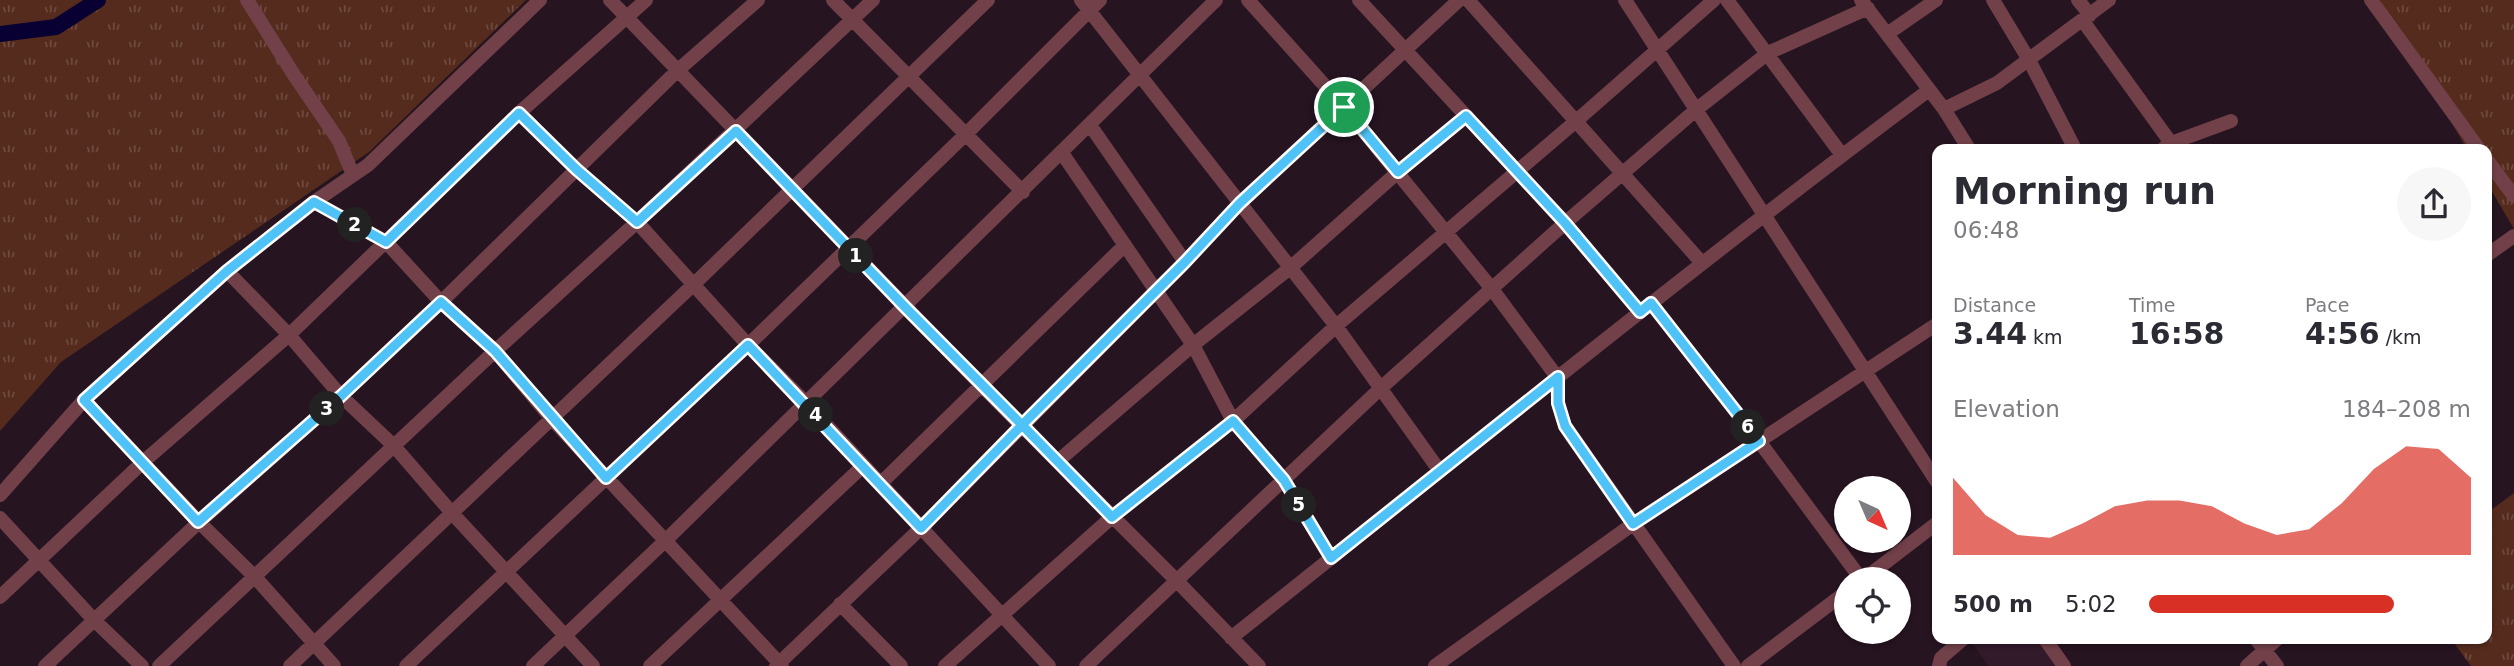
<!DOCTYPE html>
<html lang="en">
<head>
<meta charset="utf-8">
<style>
  body { margin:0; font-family:"DejaVu Sans",sans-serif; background:#f7f7f7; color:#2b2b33; height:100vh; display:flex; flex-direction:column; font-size:26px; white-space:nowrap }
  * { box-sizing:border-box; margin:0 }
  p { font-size:23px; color:#7c7c81 }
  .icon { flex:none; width:38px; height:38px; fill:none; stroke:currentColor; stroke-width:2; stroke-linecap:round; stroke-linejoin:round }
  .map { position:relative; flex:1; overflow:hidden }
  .drawer { position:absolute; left:1932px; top:144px; width:560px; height:500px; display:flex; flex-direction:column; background:#fff; border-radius:14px; box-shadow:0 2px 5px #0004 }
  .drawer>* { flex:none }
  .needle { width:46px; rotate:136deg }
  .controls { position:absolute; left:1834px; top:476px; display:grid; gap:14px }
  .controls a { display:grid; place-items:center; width:77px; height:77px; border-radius:50%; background:#fff; box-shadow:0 2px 5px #0004; font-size:35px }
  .pin { position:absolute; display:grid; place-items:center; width:60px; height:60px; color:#fff; margin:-30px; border:4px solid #fff; border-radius:50%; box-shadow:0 2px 7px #0007 }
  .km { position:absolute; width:35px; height:35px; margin:-18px; border-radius:50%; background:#222; color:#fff; font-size:19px; line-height:35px; text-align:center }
  .round { display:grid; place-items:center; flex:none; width:74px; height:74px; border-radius:37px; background:#f7f7f7 }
  .headline { display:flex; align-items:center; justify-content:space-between; height:119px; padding:0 21px }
  h1 { font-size:38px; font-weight:700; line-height:52px }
  .figures { display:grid; grid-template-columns:repeat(3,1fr); gap:10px; height:119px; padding:7px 21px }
  .figures div { display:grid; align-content:center }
  .figures b { font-size:30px; font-weight:700 }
  .figures small { font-size:19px; font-weight:400 }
  .figures p { font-size:19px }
  .chart { height:196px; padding:14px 21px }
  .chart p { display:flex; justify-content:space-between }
  .chart svg { width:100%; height:126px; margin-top:7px; fill:#d93025; opacity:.7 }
  ul { padding:0 21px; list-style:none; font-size:23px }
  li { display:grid; grid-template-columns:112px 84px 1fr; align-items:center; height:52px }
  li i { height:18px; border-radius:9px; background:#d93025 }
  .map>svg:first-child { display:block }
  .built { fill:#321a2b }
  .grass { fill:url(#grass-tufts) }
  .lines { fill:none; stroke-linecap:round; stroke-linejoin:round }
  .river { stroke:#080032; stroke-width:16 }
  .minor { stroke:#714049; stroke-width:14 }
  .route-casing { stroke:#fff; stroke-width:14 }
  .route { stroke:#4fc3f7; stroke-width:9 }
</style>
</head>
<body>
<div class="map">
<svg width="2514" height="666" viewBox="0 0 2514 666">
  <defs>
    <pattern id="grass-tufts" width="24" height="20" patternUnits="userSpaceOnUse" patternTransform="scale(1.75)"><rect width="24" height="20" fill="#552b1d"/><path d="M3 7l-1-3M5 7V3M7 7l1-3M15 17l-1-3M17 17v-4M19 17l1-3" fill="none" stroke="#6e4a3e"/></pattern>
  </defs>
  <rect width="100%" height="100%" fill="#261421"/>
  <!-- built -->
  <path class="built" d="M1975,639H2037L2056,666H1988L1972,642Z"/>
  <!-- grass -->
  <path class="grass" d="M0,0H526L369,152L61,362L0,431Z
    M2380,0H2514V229L2487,183V149H2467Z
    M2514,493V666H2471L2451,639H2487V513Z"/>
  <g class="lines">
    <!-- river -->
    <path class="river" d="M0,34L56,27L98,0"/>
    <!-- minor -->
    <path class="minor" d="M247,0L294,75L339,141L353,175
      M610,0L981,385L1176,580L1259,666
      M833,0L1023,192
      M1081,0L1336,326L1439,470
      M1248,0L1344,107L1492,289L1557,377L1558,403L1565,426L1734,666
      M1359,0L1565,223L1640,312
      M1468,0L1702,263
      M1625,0L1937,482
      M1727,0L1842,155
      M1861,0L1944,109L1969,149
      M1993,0L2029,60L2075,149
      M2078,0L2090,15
      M2371,0L2479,149
      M2083,21L2171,143L2172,149
      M1887,34L1936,0
      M1944,109L1997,83L2109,0
      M519,113L576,169L637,222L748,345L806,403L1049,666
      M1090,125L1185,262
      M2164,148L2171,143L2231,121
      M1062,153L1193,345L1233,421L1284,480L1331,558
      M2487,160L2514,196
      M314,202L386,242L441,302L495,351L552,419L782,666
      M2487,255L2514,236
      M227,271L289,335L341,396L394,446L452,513L593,666
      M1651,303L1759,441L1861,579
      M84,400L199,522L255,577L334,666
      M1058,461L1193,345L1290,268L1398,172L1466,116
      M880,484L1125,245
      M0,495L84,400L227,271L314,202L368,165L540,0
      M0,518L94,620L142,666
      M1864,579L1937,523
      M0,597L143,462L289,335L519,113L646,0
      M840,604L901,666
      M1231,638C1462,454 1692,267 1929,90
      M2045,639L2064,666
      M2256,639L2277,666
      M45,666L199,522L341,396L441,302L677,71L758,0
      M159,666L495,351L637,222L873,0
      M290,666L694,284L988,0
      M406,666L748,345L966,134L1100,0
      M533,666L665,541L1216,0
      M650,666L863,466
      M776,666L921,528L1185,262L1240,203L1459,0
      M945,666L1112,517L1233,421L1336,326L1575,122L1714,0
      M1086,666L1382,387L1565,223L1697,109L1768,53L1868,8
      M1435,666L1633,524L1937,324
      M1748,666L1846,592
      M1939,666L1941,658L1963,639
      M2247,666L2277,639"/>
  </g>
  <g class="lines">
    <defs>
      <path id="route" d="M1344,107L1240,203L1185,262L1022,425L905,307L736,131L637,222L576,169L519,113L386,242L314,202L227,271L84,400L198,522L341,396L441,302L495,351L606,478L748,345L921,528L1022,425L1112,517L1233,421L1284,480L1331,558L1558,377V403L1565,426L1633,524L1759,441L1651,303L1640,312L1565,223L1466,116L1398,172L1344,107"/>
    </defs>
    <!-- route casing -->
    <use href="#route" class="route-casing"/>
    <!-- route -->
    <use href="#route" class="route"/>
  </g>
</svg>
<div class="controls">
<a><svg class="needle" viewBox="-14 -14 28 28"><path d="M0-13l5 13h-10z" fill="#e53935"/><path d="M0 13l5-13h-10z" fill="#7c7c81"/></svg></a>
<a><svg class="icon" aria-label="locate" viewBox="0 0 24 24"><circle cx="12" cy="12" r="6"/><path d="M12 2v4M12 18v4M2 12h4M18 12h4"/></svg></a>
</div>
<div class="pin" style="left:1344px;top:107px;background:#1e9e55"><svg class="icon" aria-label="arrive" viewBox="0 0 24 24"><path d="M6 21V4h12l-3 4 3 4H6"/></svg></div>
<b class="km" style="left:856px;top:256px">1</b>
<b class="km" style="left:355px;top:225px">2</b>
<b class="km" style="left:327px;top:409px">3</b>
<b class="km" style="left:816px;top:415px">4</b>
<b class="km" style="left:1299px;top:505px">5</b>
<b class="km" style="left:1748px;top:427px">6</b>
<section class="drawer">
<div class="headline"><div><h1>Morning run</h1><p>06:48</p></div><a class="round"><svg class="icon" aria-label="share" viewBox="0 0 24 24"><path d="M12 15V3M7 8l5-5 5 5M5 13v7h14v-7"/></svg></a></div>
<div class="figures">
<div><p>Distance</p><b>3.44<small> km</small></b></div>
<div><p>Time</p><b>16:58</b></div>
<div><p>Pace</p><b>4:56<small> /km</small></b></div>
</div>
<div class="chart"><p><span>Elevation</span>184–208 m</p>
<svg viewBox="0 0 160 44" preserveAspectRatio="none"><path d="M0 44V17L10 30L20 37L30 38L40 33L50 27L60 25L70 25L80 27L90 33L100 37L110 35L120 26L130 14L140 6L150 7L160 17V44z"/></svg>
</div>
<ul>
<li><b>500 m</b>5:02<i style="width:76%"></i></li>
</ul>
</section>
</div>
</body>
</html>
